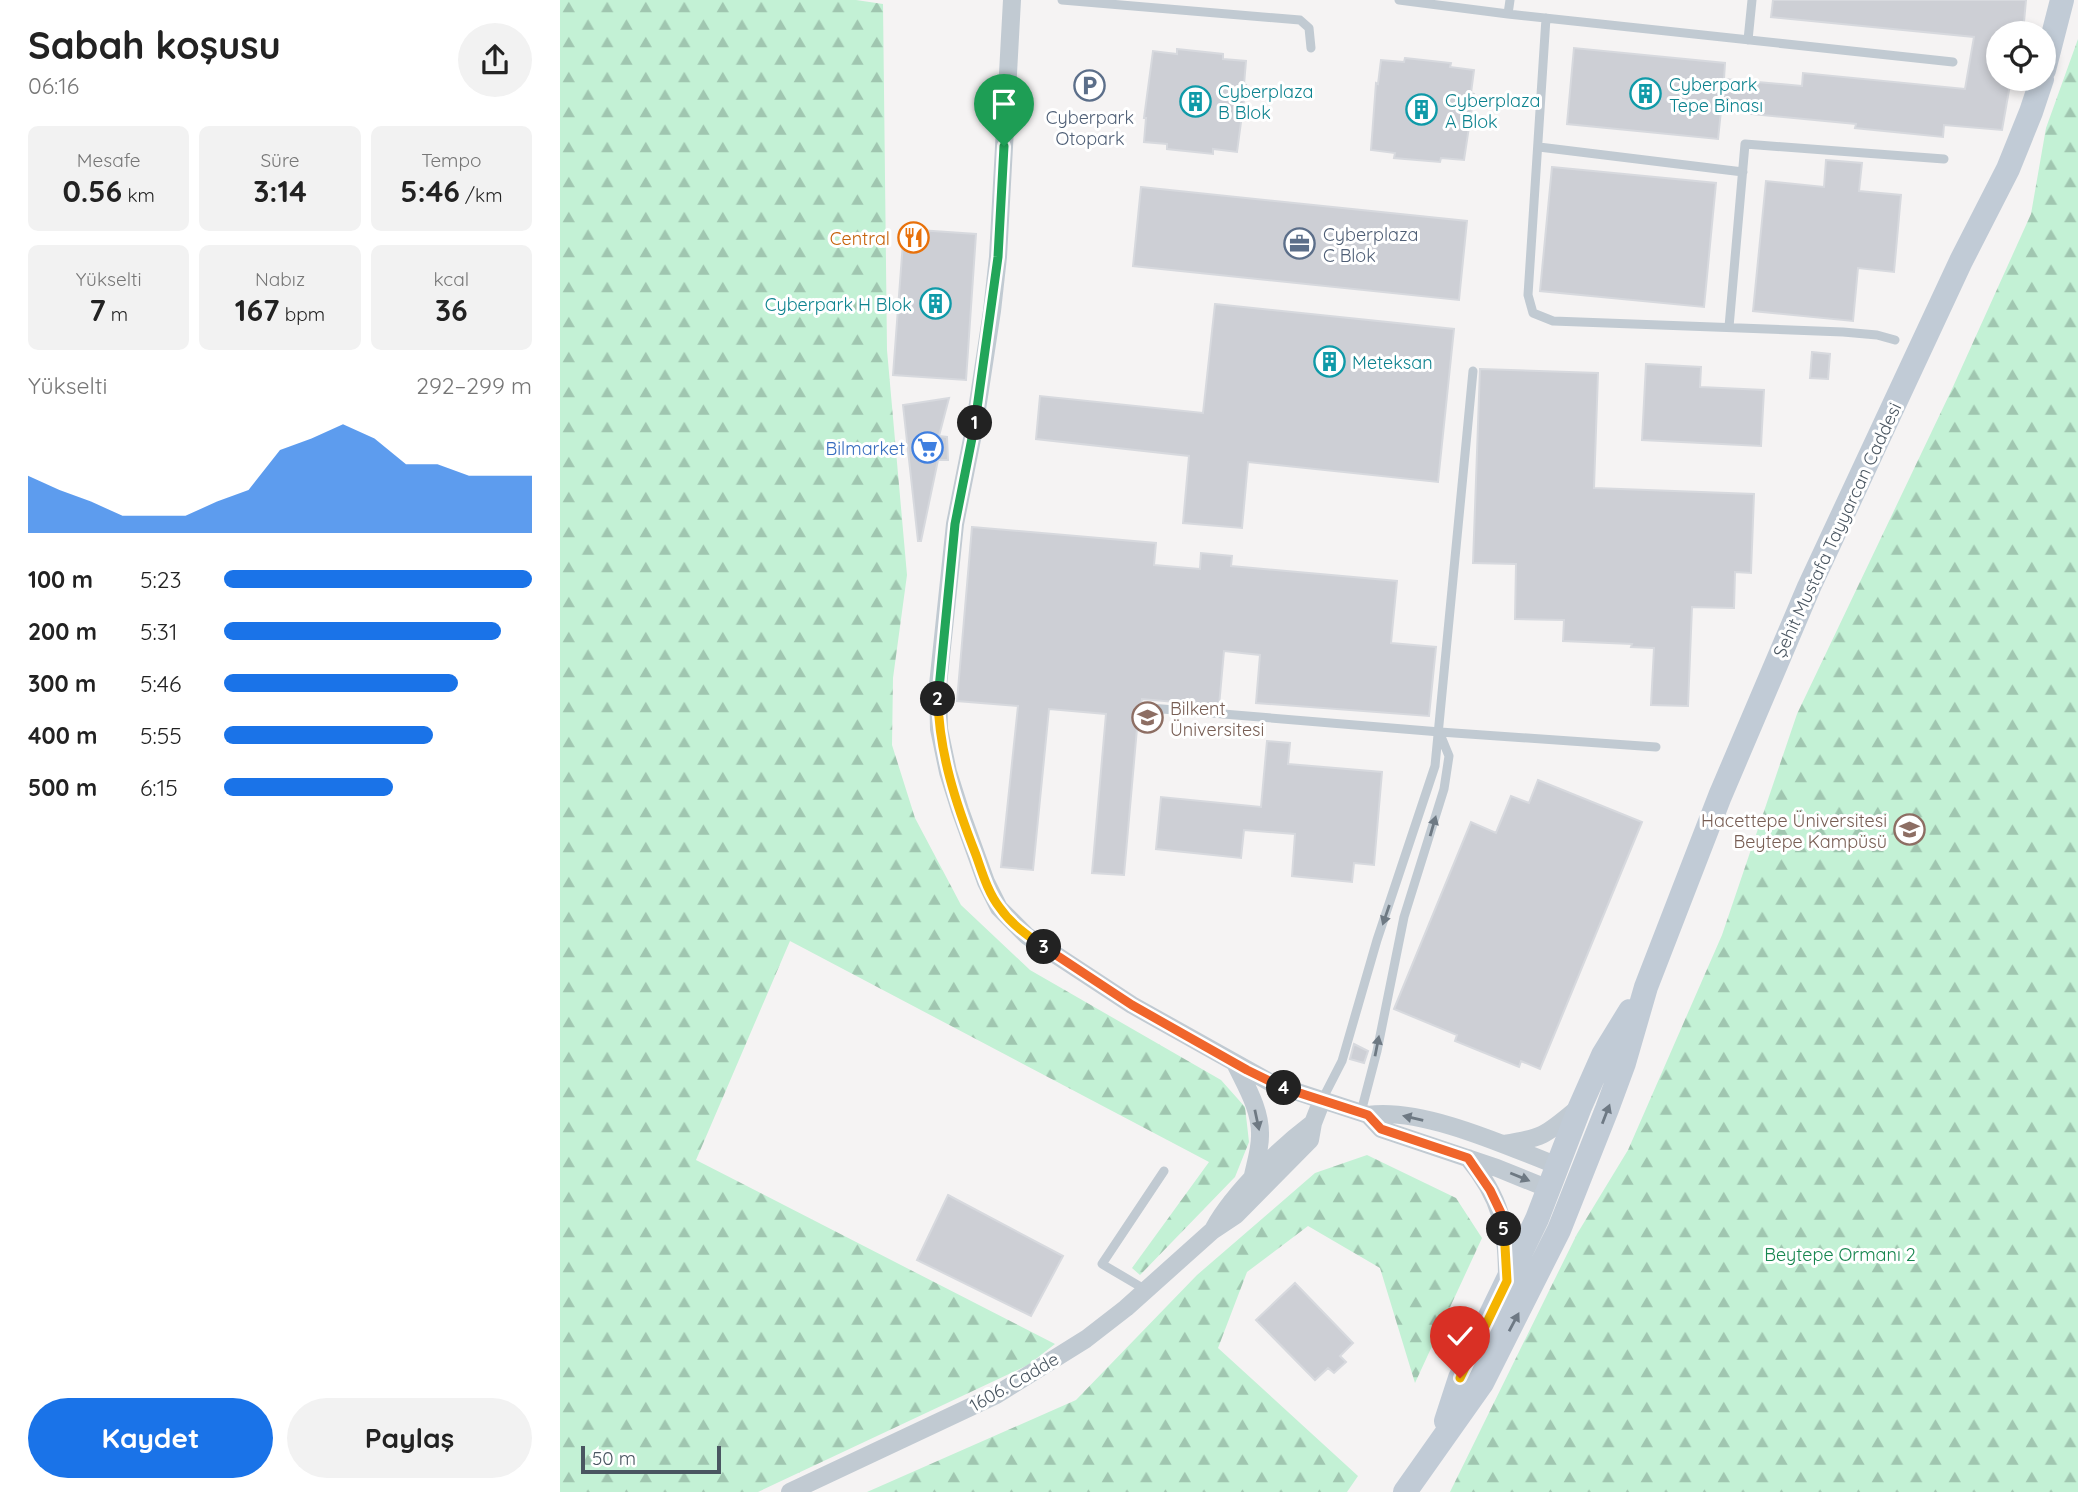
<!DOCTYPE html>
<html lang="tr">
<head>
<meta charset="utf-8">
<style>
  body { margin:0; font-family:Quicksand,sans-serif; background:#f2f2f2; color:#222; height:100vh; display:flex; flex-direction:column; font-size:26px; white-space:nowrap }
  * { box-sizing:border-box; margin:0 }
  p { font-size:23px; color:#767676 }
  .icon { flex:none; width:38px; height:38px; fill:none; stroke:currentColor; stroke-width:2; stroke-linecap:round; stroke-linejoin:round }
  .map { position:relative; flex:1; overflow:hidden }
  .panel { display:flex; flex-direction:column; background:#fff; width:560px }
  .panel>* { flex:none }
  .fabs { position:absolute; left:1426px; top:21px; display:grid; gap:14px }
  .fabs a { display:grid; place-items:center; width:70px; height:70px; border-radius:50%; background:#fff; box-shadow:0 4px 10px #0003; font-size:35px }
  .scale { position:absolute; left:21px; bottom:18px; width:140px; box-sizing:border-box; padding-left:7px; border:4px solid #4a5661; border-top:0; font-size:19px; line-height:24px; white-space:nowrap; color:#4a5661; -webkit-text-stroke:5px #fff; paint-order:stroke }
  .pin { position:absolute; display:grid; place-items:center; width:60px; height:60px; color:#fff; margin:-72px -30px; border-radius:50% 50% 50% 0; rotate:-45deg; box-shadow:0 0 7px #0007 }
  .pin .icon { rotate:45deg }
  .km { position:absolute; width:35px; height:35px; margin:-18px; border-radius:50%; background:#222; color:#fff; font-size:19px; line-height:35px; text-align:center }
  .round { display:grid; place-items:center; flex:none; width:74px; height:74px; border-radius:37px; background:#f2f2f2 }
  .summary { display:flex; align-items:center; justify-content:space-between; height:119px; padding:0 28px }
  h1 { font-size:38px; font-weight:700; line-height:52px }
  .figures { display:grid; grid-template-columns:repeat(3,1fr); gap:10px; height:119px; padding:7px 28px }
  .figures div { display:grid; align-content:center; border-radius:10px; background:#f2f2f2; text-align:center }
  .figures b { font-size:30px; font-weight:700 }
  .figures small { font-size:19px; font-weight:400 }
  .figures p { font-size:19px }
  .chart { height:196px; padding:14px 28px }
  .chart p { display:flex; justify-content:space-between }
  .chart svg { width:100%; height:126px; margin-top:7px; fill:#1a73e8; opacity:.7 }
  .action { display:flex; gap:14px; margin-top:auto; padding:14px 28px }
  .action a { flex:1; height:80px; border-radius:42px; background:#1a73e8; color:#fff; font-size:28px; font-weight:700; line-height:80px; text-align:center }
  .action a+a { background:#f2f2f2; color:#222 }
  ul { padding:0 28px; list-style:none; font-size:23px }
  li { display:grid; grid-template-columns:112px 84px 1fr; align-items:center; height:52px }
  li i { height:18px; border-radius:9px; background:#1a73e8 }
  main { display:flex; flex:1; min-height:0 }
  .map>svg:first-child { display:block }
  .forest { fill:url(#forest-firs) }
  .building { fill:#cdcfd5; stroke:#d7d9de; stroke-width:2 }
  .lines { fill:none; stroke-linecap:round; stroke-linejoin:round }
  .lane { stroke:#c1cad2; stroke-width:9 }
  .street { stroke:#c1cad2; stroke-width:18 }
  .secondary { stroke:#c1cbd6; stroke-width:24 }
  .oneway { fill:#6e7983 }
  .oneway2 { fill:#6e7984 }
  .split-1-casing { stroke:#fff; stroke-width:14 }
  .split-2-casing { stroke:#fff; stroke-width:14 }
  .split-3-casing { stroke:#fff; stroke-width:14 }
  .split-4-casing { stroke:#fff; stroke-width:14 }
  .split-5-casing { stroke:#fff; stroke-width:14 }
  .split-6-casing { stroke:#fff; stroke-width:14 }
  .split-1 { stroke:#22a559; stroke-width:9 }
  .split-2 { stroke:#22a559; stroke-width:9 }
  .split-3 { stroke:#f5b400; stroke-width:9 }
  .split-4 { stroke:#f0652b; stroke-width:9 }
  .split-5 { stroke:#f0652b; stroke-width:9 }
  .split-6 { stroke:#f5b400; stroke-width:9 }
  .labels { text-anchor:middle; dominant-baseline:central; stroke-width:6; stroke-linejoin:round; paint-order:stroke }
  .culture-label { font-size:18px; fill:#0d838f; stroke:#fff; text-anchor:start }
  .service-label { font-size:18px; fill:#4e5e75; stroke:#fff }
  .food-label { font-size:18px; fill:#c56008; stroke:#fff; text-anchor:end }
  .shop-label { font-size:18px; fill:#366cbe; stroke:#fff; text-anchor:end }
  .street-label { font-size:18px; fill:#4a5661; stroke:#fff }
  .education-label { font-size:18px; fill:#785e54; stroke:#fff; text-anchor:start }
  .park-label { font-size:18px; fill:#17864f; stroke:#fff }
</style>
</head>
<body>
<main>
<section class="panel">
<div class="summary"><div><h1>Sabah koşusu</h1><p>06:16</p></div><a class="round"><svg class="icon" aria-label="share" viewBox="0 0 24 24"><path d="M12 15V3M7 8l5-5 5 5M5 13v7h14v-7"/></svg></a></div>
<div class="figures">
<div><p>Mesafe</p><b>0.56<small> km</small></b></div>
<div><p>Süre</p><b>3:14</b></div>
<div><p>Tempo</p><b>5:46<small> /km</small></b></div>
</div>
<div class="figures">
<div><p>Yükselti</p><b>7<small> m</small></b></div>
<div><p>Nabız</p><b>167<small> bpm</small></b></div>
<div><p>kcal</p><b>36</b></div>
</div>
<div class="chart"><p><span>Yükselti</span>292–299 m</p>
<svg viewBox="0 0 160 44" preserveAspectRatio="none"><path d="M0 44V24L10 29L20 33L30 38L40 38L50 38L60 33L70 29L80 15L90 11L100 6L110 11L120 20L130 20L140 24L150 24L160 24V44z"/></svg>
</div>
<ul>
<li><b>100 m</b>5:23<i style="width:100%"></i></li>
<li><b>200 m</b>5:31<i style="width:90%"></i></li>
<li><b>300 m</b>5:46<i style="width:76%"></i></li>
<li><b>400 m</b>5:55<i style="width:68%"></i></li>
<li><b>500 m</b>6:15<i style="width:55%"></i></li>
</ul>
<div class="action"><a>Kaydet</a><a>Paylaş</a></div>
</section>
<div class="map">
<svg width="1518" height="1492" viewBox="0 0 1518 1492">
  <defs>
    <pattern id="forest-firs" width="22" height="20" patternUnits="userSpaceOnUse" patternTransform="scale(1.75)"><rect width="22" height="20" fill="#c3f1d5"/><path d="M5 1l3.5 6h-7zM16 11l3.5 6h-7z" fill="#a0c6b0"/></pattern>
  </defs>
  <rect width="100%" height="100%" fill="#f5f3f3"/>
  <!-- forest -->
  <path class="forest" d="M0,0H296L323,4L327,350L347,575L333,678L332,745L355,818L401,905L470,970L661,1080L685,1107L689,1142L675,1177L580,1275L572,1268L649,1162L230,941L136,1160L495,1344L468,1365L198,1492H0Z
    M1518,39V1492H890L1017,1234L1068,1150L1162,935L1237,714L1392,389L1471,214L1486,128Z
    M807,1155L896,1198L922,1238L855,1383L820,1268L748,1226L687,1272L658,1348L798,1476L787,1492H307L516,1400L637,1275L755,1173Z"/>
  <!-- building -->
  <path class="building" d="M1213,0H1466L1463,33H1438V79H1451L1442,130L1384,125L1383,137L1295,128L1296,124L1161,111L1158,139L1007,124L1014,48L1165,63L1164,79L1242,86L1243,73L1405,89L1414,37L1211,17Z
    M617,49L663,54V59L686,61L684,85H686L677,152L653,149V154L607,149V144L584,142L586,118H584L593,51L617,54Z
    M845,58L891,63L890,67L914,70L911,93L914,94L904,160L881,158L880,162L834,158L835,153L811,150L816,83L818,84L821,60L844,62Z
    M1266,160L1302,163L1299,191L1341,195L1334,272L1298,268L1293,321L1193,311L1206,181L1264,187Z
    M992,167L1156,183L1144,307L980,291Z
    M581,187L907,221L899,300L573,266Z
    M344,229L416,234L406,380L333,375Z
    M655,304L894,329L878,482L688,462L682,528L623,523L629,456L476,439L480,396L643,413Z
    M1252,352L1270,354L1268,379L1250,378Z
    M1086,364L1141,367L1140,387L1204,390L1201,446L1082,440Z
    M920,369L1038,373L1034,488L1194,494L1191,573L1175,572L1174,608L1132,607L1128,706L1091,705L1094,648L1071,647L1072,644L1003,641L1004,620L955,619L956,564L913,563Z
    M389,398L379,436L387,437L388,460H378L361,541H358L343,405Z
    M412,527L596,543L594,565L640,569L641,553L672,556L671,566L837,581L831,643L876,647L869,716L696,703L700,655L664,651L659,706L582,699L580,717H578L564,875L532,873L546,714L489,709L473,870L441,867L458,706L397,701Z
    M707,741L730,743L728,764L822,772L814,865L794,863L792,882L732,876L735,834L684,830L681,858L596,849L601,797L701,807Z
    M978,780L1082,822L980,1069L961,1061L959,1067L895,1041L897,1035L834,1009L911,822L936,833L951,796L969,803Z
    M794,1044L808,1051L804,1063L790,1059Z
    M388,1195L503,1256L471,1316L357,1260Z
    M735,1283L793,1343L780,1356L786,1362L774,1373L768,1368L755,1380L696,1320Z"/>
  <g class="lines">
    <!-- lane -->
    <path class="lane" d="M502,0L740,20L749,28L751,48
      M839,0L948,14L1393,62
      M948,14L950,0
      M986,18L968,295L973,313L993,321L1283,332L1317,335L1335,340
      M1188,40L1192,0
      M979,147L1183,172
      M1169,327L1185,144L1384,159
      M590,708L880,732L1096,747
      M762,1100L782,1061L817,940L875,766L913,371
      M801,1112L817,1051L844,917L884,789L889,756L880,734
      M586,1290L542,1264L604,1171"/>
    <!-- street -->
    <path class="street" d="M452,0L438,257L432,311L414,429L395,524L378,685L379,729L388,772L400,810L426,882L439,908L467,936L572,1005L713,1084L808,1115C862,1107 947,1146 998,1166
      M675,1063C686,1086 701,1110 700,1136C700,1150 695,1165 692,1180
      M808,1115L821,1129L937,1168L989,1189
      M944,1144C984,1138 987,1134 1017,1109
      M908,1158C941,1198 947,1227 947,1278
      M654,1228C674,1192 720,1148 753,1123
      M230,1492L436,1395L526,1339L566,1308L652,1231L676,1215L750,1140L753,1123L762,1100"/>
    <!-- secondary -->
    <path class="secondary" d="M1484,70L1502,0
      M886,1421L900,1378L977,1219L1020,1107L1043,1055L1070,1011
      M845,1492L922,1383L999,1230L1047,1109L1064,1063L1086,987L1160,796L1249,587L1401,261L1448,169L1471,112L1482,79"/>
  </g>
  <!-- one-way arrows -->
  <defs><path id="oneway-solid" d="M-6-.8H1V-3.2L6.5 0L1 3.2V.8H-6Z" transform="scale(1.75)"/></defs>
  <g class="oneway">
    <use href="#oneway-solid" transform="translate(873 826) rotate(-74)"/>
    <use href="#oneway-solid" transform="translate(826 915) rotate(109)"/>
    <use href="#oneway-solid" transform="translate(817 1046) rotate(-79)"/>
    <use href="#oneway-solid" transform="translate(853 1118) rotate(-167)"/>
    <use href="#oneway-solid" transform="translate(697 1120) rotate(78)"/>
    <use href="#oneway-solid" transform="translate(960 1177) rotate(22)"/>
  </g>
  <g class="oneway2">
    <use href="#oneway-solid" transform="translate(1046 1114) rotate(-69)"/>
    <use href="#oneway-solid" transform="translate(954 1322) rotate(-62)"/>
  </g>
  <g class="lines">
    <defs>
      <path id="split-1" d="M415,423L438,257L444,146"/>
      <path id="split-2" d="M378,699L395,524L415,423"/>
      <path id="split-3" d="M378,699C379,753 396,804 416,855C422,872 428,893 440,908C451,924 468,936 484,947"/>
      <path id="split-4" d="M484,947L572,1005L687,1070L724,1088"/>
      <path id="split-5" d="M724,1088L808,1115L821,1129L908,1158L930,1190L942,1215L944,1229"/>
      <path id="split-6" d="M900,1378L947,1281L944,1229"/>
    </defs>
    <!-- split-1 casing -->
    <use href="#split-1" class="split-1-casing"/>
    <!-- split-2 casing -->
    <use href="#split-2" class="split-2-casing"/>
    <!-- split-3 casing -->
    <use href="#split-3" class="split-3-casing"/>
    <!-- split-4 casing -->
    <use href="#split-4" class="split-4-casing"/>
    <!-- split-5 casing -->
    <use href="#split-5" class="split-5-casing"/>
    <!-- split-6 casing -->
    <use href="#split-6" class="split-6-casing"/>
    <!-- split-1 -->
    <use href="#split-1" class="split-1"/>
    <!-- split-2 -->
    <use href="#split-2" class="split-2"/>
    <!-- split-3 -->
    <use href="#split-3" class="split-3"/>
    <!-- split-4 -->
    <use href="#split-4" class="split-4"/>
    <!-- split-5 -->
    <use href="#split-5" class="split-5"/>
    <!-- split-6 -->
    <use href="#split-6" class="split-6"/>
  </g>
  <!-- icons -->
  <defs>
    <symbol id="parking-ring" viewBox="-11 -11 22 22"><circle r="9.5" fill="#fff" stroke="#5c6f8a" stroke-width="1.5"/><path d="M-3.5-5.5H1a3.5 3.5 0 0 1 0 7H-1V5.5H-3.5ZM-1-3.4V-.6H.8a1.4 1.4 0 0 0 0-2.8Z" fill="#5c6f8a"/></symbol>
    <symbol id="building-ring" viewBox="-11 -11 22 22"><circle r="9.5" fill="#fff" stroke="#0f9aa8" stroke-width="1.5"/><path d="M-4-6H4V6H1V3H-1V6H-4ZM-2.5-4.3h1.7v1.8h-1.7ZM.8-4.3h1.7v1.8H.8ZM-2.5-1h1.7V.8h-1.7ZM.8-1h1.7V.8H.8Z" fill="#0f9aa8"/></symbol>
    <symbol id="restaurant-ring" viewBox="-11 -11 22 22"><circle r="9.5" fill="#fff" stroke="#e8710a" stroke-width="1.5"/><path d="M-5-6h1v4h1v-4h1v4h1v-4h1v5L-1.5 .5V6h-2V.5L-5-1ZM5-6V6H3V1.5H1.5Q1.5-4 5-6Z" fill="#e8710a"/></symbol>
    <symbol id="office-ring" viewBox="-11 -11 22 22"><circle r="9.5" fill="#fff" stroke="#5c6f8a" stroke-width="1.5"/><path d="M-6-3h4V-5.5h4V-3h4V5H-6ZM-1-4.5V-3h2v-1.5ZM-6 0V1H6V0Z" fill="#5c6f8a"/></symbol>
    <symbol id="supermarket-ring" viewBox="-11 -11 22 22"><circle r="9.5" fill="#fff" stroke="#3f7fe0" stroke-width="1.5"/><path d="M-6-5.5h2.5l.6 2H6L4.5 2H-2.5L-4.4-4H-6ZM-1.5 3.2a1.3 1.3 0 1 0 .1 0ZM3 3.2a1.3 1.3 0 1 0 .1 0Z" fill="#3f7fe0"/></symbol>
    <symbol id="university-ring" viewBox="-11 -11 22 22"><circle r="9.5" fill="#fff" stroke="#8d6e63" stroke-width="1.5"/><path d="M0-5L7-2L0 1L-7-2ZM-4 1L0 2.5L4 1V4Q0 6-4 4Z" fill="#8d6e63"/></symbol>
  </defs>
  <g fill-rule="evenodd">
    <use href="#parking-ring" x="512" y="68" width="35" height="35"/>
    <use href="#building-ring" x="1068" y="76" width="35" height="35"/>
    <use href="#building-ring" x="618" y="84" width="35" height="35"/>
    <use href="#building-ring" x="844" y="92" width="35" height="35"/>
    <use href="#restaurant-ring" x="336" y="220" width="35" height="35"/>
    <use href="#office-ring" x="722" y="226" width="35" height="35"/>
    <use href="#building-ring" x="358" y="286" width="35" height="35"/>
    <use href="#building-ring" x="752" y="344" width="35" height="35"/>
    <use href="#supermarket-ring" x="350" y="430" width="35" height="35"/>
    <use href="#university-ring" x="570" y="700" width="35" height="35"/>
    <use href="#university-ring" x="1332" y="812" width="35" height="35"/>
  </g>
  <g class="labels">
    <!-- culture labels -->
    <g class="culture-label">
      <text x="1109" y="84">Cyberpark<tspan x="1109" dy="21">Tepe Binası</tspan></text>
      <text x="658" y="91">Cyberplaza<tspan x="658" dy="21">B Blok</tspan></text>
      <text x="885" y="100">Cyberplaza<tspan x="885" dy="21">A Blok</tspan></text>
      <text x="352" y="304" text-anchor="end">Cyberpark H Blok</text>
      <text x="792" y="362">Meteksan</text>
    </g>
    <!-- service labels -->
    <g class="service-label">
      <text x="530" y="117">Cyberpark<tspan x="530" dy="21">Otopark</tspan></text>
      <text x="763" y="234" text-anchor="start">Cyberplaza<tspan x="763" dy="21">C Blok</tspan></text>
    </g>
    <!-- food labels -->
    <g class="food-label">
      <text x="330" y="238">Central</text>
    </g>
    <!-- shop labels -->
    <g class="shop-label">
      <text x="345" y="448">Bilmarket</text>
    </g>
    <!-- street labels -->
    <g class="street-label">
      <text transform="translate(1277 530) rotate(-65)">Şehit Mustafa Tayyarcan Caddesi</text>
      <text transform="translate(454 1382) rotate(-30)">1606. Cadde</text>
    </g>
    <!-- education labels -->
    <g class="education-label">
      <text x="610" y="708">Bilkent<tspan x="610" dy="21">Üniversitesi</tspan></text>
      <text x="1327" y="820" text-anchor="end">Hacettepe Üniversitesi<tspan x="1327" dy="21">Beytepe Kampüsü</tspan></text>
    </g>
    <!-- park labels -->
    <g class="park-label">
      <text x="1280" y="1254">Beytepe Ormanı 2</text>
    </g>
  </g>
</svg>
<div class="fabs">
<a><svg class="icon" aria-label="locate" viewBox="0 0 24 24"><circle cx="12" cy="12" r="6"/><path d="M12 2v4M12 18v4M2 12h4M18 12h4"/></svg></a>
</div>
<div class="scale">50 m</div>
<div class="pin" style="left:444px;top:146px;background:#1e9e55"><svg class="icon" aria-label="arrive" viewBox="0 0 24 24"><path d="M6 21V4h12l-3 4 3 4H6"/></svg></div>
<div class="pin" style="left:900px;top:1378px;background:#d93025"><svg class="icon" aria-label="check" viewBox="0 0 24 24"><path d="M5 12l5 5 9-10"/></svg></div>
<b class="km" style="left:415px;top:423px">1</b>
<b class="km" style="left:378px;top:699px">2</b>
<b class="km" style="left:484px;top:947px">3</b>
<b class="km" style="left:724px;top:1088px">4</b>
<b class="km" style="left:944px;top:1229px">5</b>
</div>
</main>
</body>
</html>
